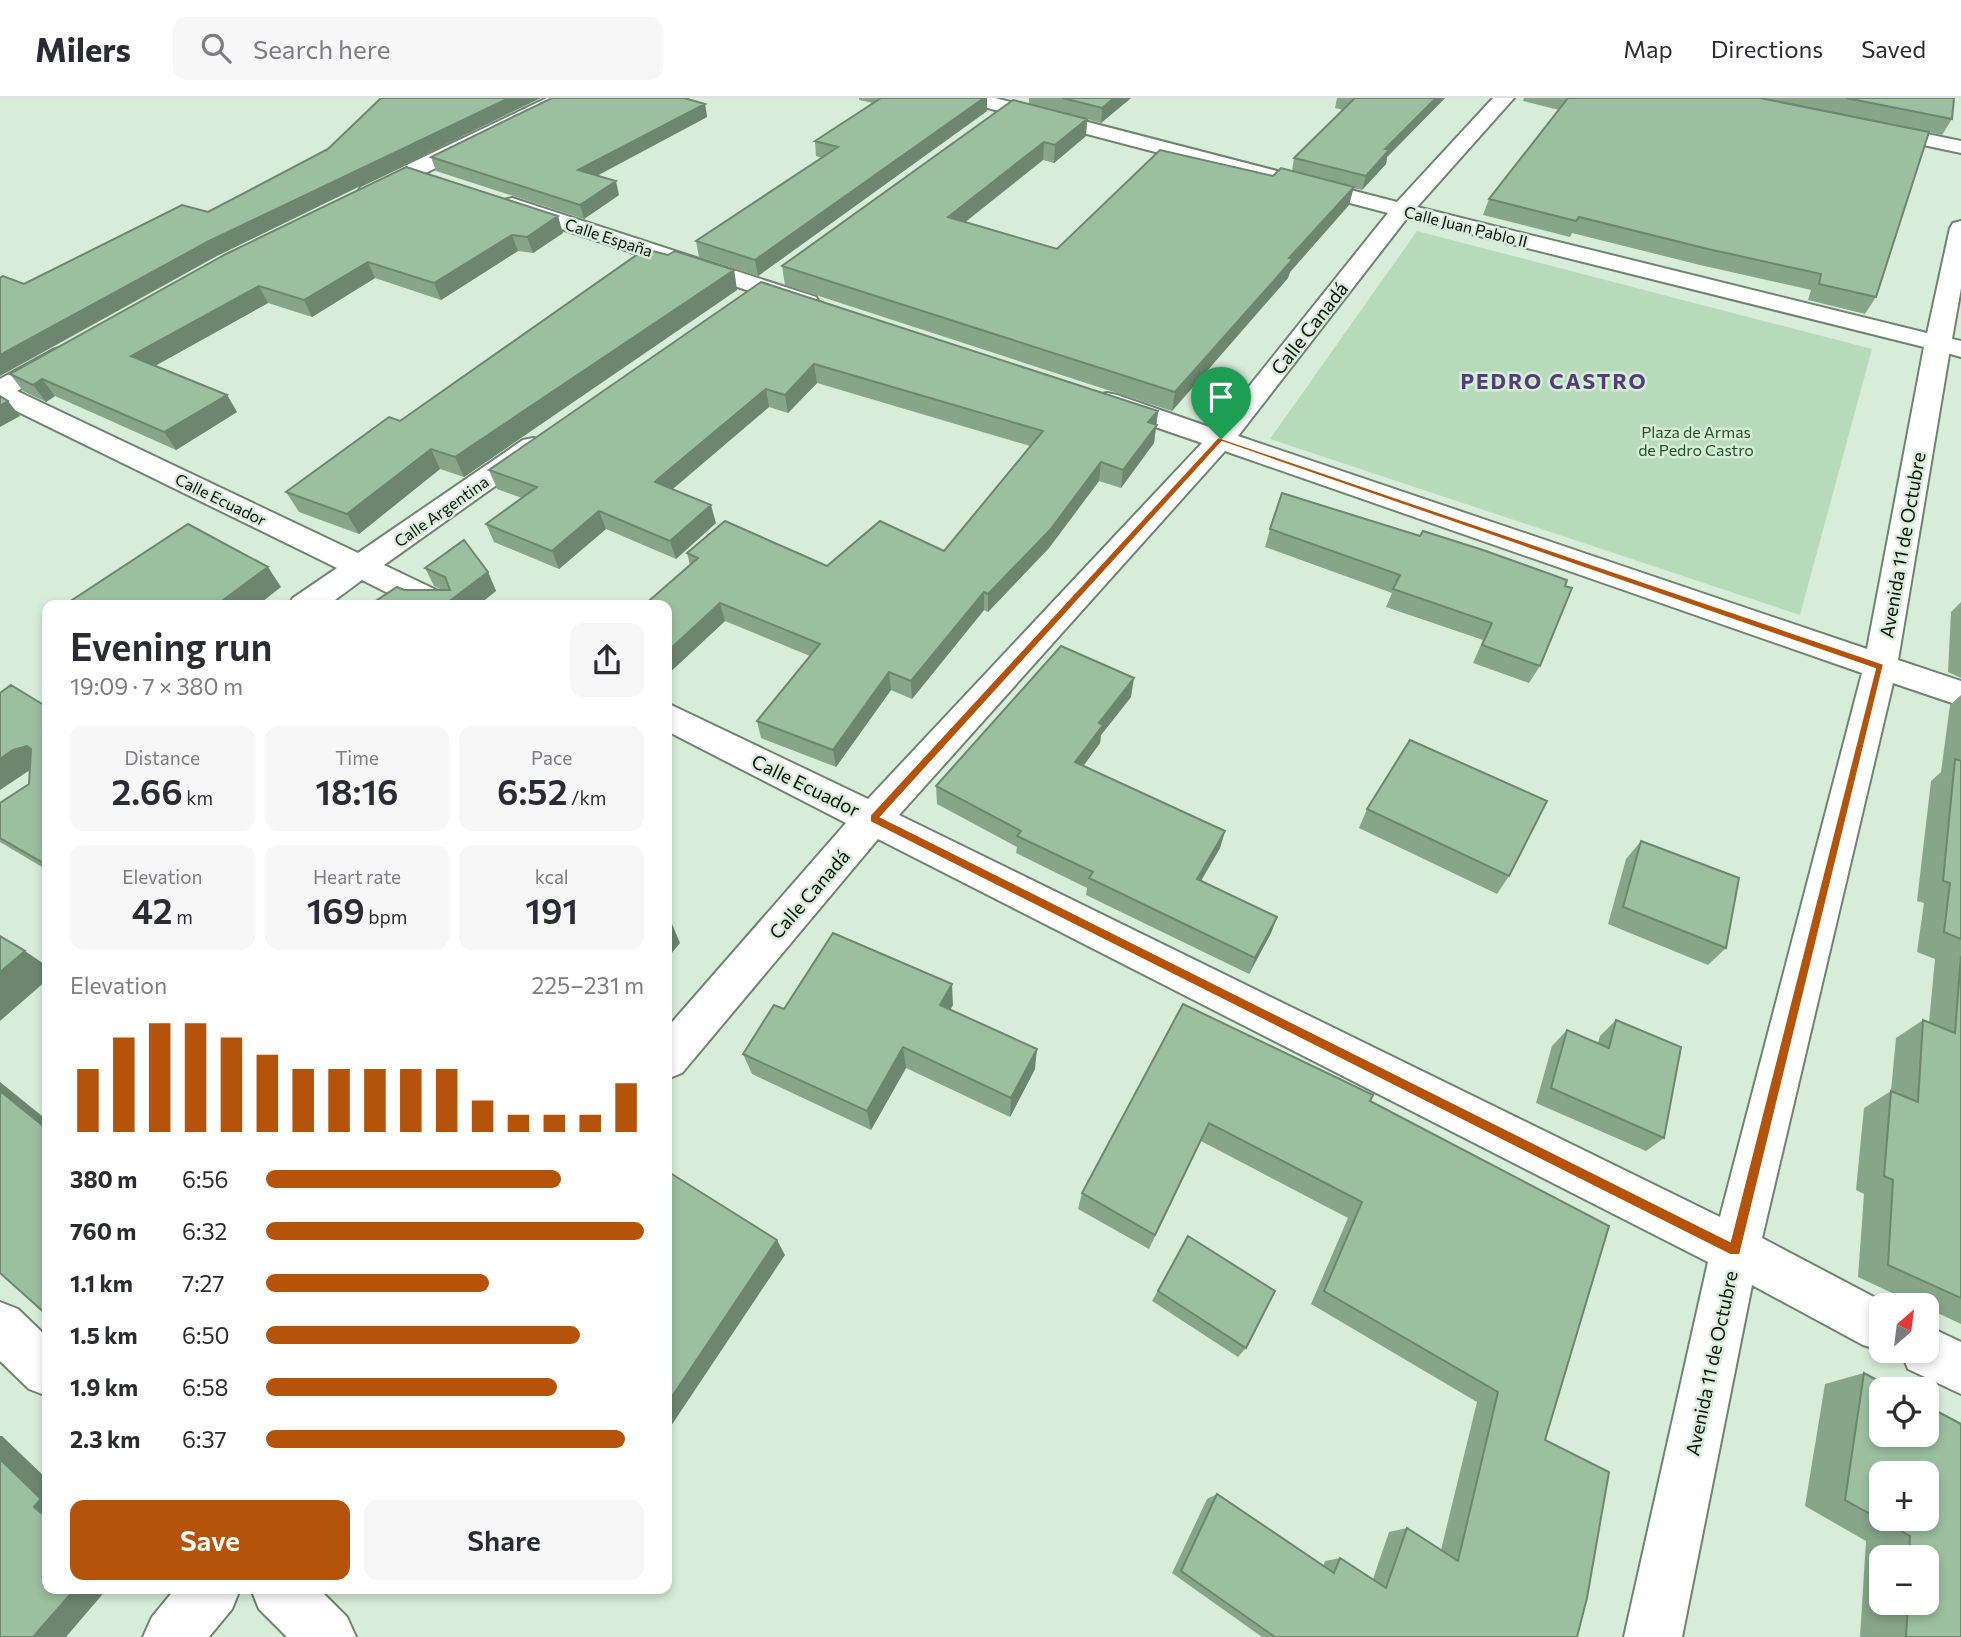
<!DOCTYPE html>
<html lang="en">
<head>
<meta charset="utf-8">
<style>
  body { margin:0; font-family:Commissioner,sans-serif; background:#f7f7f7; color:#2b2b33; height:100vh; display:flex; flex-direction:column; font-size:26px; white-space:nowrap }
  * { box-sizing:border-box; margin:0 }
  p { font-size:23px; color:#7c7c81 }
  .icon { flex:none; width:38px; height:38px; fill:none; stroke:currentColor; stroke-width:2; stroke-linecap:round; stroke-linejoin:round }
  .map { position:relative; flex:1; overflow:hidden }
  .sheet { position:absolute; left:42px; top:502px; width:630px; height:994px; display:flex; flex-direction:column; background:#fff; border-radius:14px; box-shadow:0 4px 10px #0003 }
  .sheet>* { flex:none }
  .needle { width:46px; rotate:28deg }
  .controls { position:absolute; left:1869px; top:1195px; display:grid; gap:14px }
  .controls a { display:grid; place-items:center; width:70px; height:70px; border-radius:14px; background:#fff; box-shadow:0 4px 10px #0003; font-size:35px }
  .pin { position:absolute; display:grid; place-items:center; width:60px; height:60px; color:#fff; margin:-72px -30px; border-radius:50% 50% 50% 0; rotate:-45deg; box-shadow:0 0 7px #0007 }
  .pin .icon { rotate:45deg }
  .round { display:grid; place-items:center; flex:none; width:74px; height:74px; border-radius:14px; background:#f7f7f7 }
  .headline { display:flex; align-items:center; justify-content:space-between; height:119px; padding:0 28px }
  h1 { font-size:38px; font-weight:600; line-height:52px }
  .stats { display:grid; grid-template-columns:repeat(3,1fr); gap:10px; height:119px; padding:7px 28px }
  .stats div { display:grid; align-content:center; border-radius:14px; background:#f7f7f7; text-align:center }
  .stats b { font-size:35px; font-weight:600 }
  .stats small { font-size:19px; font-weight:400 }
  .stats p { font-size:19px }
  .chart { height:196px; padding:14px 28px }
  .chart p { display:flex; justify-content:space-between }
  .chart svg { width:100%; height:126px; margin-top:7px; stroke:#b45309; stroke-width:6 }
  .button { display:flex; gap:14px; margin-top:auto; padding:14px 28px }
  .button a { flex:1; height:80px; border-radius:14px; background:#b45309; color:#fff; font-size:28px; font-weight:600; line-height:80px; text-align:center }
  .button a+a { background:#f7f7f7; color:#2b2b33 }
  ul { padding:0 28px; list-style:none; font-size:23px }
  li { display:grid; grid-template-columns:112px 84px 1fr; align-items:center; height:52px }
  li i { height:18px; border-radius:9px; background:#b45309 }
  header { display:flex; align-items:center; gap:42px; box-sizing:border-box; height:98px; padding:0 35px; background:#fff; border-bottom:2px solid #e1e1e2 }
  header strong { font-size:33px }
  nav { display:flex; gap:38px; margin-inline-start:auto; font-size:24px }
  .search { width:490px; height:63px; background:#f7f7f7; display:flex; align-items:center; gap:18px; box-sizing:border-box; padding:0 24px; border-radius:14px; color:#7c7c81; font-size:26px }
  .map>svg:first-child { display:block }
  .green { fill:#b7dbba }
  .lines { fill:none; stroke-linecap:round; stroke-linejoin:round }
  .minor-casing { stroke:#6f8371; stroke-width:4 }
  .tertiary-casing { stroke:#6f8371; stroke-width:4 }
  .minor { fill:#fff; fill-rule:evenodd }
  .tertiary { fill:#fff; fill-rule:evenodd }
  .wall { fill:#86a589; fill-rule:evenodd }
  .shaded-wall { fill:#6d866f }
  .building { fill:#9cc09f; stroke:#6d866f; stroke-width:2; fill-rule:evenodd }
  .route { fill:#b45309; stroke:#fff; stroke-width:2; fill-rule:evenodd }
  .labels { text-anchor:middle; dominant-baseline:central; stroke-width:5; stroke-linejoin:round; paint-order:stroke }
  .far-street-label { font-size:16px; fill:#080f08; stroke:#d8edd9 }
  .far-park-label { font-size:16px; fill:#1f5328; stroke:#d8edd9 }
  .street-label { font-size:19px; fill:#080f08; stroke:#d8edd9 }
  .far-district-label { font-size:21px; font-weight:bold; letter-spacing:2px; fill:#523d7a; stroke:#d8edd9 }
</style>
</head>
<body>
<header>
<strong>Milers</strong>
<div class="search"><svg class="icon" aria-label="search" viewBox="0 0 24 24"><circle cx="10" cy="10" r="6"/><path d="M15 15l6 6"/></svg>Search here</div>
<nav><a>Map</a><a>Directions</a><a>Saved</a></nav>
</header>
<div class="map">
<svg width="1961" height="1539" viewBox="0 0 1961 1539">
  <rect width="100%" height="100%" fill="#d8edd9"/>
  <!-- green -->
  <path class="green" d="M1417,133L1872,251L1800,517L1270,341Z"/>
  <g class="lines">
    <defs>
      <path id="minor" d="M547,0H572L569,4L377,99H361L358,94L361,89Z
        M962,0H995L1397,104L1493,0H1514L1417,109L1947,240L1951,245L1898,562L1961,583V608L1893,585L1762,1140L1891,1208H1881L1883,1253L1863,1247L1752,1187L1682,1539H1624L1708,1164L878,741L682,975L667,981V930L846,725L667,633V605L868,701L1202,345L1097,309L1094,303L1097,297L1107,295L1117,297L1215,331L1388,115L965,4ZM1407,120L1924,249L1867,551L1238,338ZM1225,353L1862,575L1720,1119L899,717Z
        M1874,25L1961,43V55L1867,35L1864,31L1867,27Z
        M512,100L816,199L819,204L816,209L807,211L798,209L504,112L501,107L504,102Z
        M62,249L71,252L75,257L71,262L17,293L358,455L523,342L533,340L543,342L547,348L543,354L384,467L453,500L458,508H414L362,482L327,508H288L293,500L337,470L0,305V281L53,252Z
        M0,1204L18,1211L47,1239V1298L29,1291L0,1263Z
        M1927,1228L1961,1244V1296L1908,1271L1901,1253H1927Z
        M175,1491H240L232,1511L209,1539H143L152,1519Z
        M251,1491H319L347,1519L356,1539H287L259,1511Z"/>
      <path id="tertiary" d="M1961,123V190L1952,241L1961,243V259L1929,250L1925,245L1950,130L1953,125Z"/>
    </defs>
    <!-- minor casing -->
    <use href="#minor" class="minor-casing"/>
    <!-- tertiary casing -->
    <use href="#tertiary" class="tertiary-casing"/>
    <!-- minor -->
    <use href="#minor" class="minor"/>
    <!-- tertiary -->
    <use href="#tertiary" class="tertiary"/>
  </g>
  <!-- wall -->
  <path class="wall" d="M552,0H690L688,1L705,6L707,19L597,78L619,97L584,121L436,73L431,59Z
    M859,0H987V13L758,178L699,159L696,143L822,60L816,58L815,43L873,5L859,2Z
    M1029,0H1131L1101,25L1087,21L1086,38L1054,65L1043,62L965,124L1057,151L1273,78L1292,73L1294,60L1343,12L1335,10L1337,0H1445L1387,59L1386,66L1362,92L1353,90L1349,107L1290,174L1288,180L1172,313L785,187L782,168L1029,6Z
    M1524,0H1760L1908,30L1763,0H1954L1952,21L1942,37L1929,34L1876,199L1865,216L1808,202L1811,192L1700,167L1572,135L1570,139L1483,117L1489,101L1559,12L1523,3Z
    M406,69L563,135L533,155L518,153L441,202L375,180L312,219L268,205L155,268L227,297L237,314L176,352L55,298L46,304L23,293L10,276Z
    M668,157L734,172L737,192L464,379L440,371L359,436L299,414L286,394Z
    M761,184L1158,313L1154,345L1121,390L1099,383L1049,450L988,514L984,512L912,601L891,592L836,669L761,640L757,623L810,558L725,523L667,577V508L690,467L687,455L827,468L944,453L1030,348L817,285L788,315L769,309L673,391L716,425L676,461L606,431L559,471L494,444L486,426L522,400L497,391L489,372Z
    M1270,431L1565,488L1540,568L1529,585L1473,565L1483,542L1386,509L1392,495L1265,449Z
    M425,470L488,474L496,493L477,508H368L404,492H442L434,488Z
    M1961,504V580L1948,574L1951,514Z
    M1961,597V1226L1927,1210V1208H1920L1858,1179L1864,1096L1856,1092L1864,1010L1891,993L1896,940L1923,922L1929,925L1935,861L1917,854L1924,805L1917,803L1931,683L1941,674L1950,607Z
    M1131,599L1101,637L1100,645L1083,668L1225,733L1220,750L1201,783L1277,819L1271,835L1249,876L1086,797L1087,790L1016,755L1017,749L937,706L936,688Z
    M47,609V772L0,744V705L29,686Z
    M1367,711L1509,778L1497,796L1359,730Z
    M1641,743L1726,850L1708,867L1608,826L1626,761Z
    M1183,906L1370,1003L1545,1342L1577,1539H1262L1172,1475L1207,1401L1217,1396L1323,1468L1325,1463L1340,1460L1373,1481L1389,1434L1407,1430L1441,1452L1477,1304L1311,1206L1348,1120L1201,1043L1149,1151L1078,1111L1082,1095Z
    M953,907L950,912L1035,971L1010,1019L906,970L871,1032L752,976L743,956L784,911Z
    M1616,922L1664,1040L1646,1053L1536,1005L1552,948L1567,932L1598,945L1600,938Z
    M1188,1138L1246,1250L1238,1259L1152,1203Z
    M1864,1275L1961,1539H1860L1866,1443L1805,1408L1825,1286ZM1881,1460H1927V1505H1881Z"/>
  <!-- shaded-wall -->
  <path class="shaded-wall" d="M509,0H541L217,158L0,278V257L209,143Z
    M984,0H987V13L758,178L755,162Z
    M1114,0H1131L1101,25L1102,10Z
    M1436,0H1445L1387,59L1386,66L1362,92L1366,78L1385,51Z
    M705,6L707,19L581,86L578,72Z
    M1087,21L1086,38L1054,65L1055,47Z
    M1044,44L1043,62L949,137L948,119Z
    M616,83L619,97L584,121L580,107Z
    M1354,89L1349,107L1290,174L1288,180L1172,313L1175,294L1289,160Z
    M558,118L563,135L533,155L527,139Z
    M512,137L518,153L441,202L434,185Z
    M368,164L375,180L312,219L304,202Z
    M734,172L737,192L464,379L455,359Z
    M259,188L268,205L142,275L131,258Z
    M814,266L817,285L788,315L785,297Z
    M42,281L55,298L46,304L33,287Z
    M766,291L769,309L663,399L655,384L658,381Z
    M227,297L237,314L176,352L164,334Z
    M8,303L20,318L0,329V308Z
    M1158,313L1154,345L1121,390L1123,372L1148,324Z
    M431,351L440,371L359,436L347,416Z
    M1101,364L1099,383L1049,450L988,514V496Z
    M711,407L716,425L676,461L670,443Z
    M599,413L606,431L559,471L552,453Z
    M268,469L281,489L257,508H215Z
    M488,474L496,493L477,508H443Z
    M984,494V512L912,601L911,583Z
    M720,505L725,523L667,577V554Z
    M889,574L891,592L836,669L833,652Z
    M1134,580L1131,599L1101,637L1100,645L1073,682L1075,664L1099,625Z
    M27,648L46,665L33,670L0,692V661L13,652Z
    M1225,733L1220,750L1192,798L1197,781Z
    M1277,819L1271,835L1249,876L1255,860Z
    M670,821L680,845L667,861V824Z
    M25,853L47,868V882L0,923V874Z
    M952,886L953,907L941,928L940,907Z
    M903,949L906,970L871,1032L867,1013Z
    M1037,951L1035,971L1010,1019L1011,1000Z
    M0,984L47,1022V1031L0,993Z
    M777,1142L785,1157L667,1334V1306Z
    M0,1338H2L47,1381V1420L34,1409L0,1361Z
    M75,1491H107L66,1539H33Z
    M373,1491H402L399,1495L371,1494Z"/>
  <!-- building -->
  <path class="building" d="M381,0H509L209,143L0,257V180L3,178L24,186L182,107L208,114L328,51Z
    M552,0H684L705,6L578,72L616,83L580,107L431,59Z
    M881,0H984L755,162L696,143L838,49L815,43Z
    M1063,0H1114L1102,10Z
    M1354,0H1436L1385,51L1389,52L1366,78L1294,60L1355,0Z
    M1568,0H1760L1929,34L1876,199L1819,186L1821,176L1708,151L1579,119L1576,123L1489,101Z
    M1846,0H1954L1952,21Z
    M1013,2L1087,21L1055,47L1044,44L948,119L1057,151L1160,52L1273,78L1281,70L1354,89L1289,160L1293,161L1175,294L782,168Z
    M406,69L558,118L527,139L512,137L434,185L368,164L304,202L259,188L131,258L227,297L164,334L42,281L33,287L10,276L226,156Z
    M645,151L668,157L675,153L734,172L455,359L431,351L347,416L286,394L389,319L400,323Z
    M761,184L1158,313L1148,324L1157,327L1123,372L1101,364L1050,432L988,496L984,494L911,583L889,574L833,652L757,623L820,546L720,505L667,554V508H643L698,460L687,455L725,423L827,468L880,423L944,453L1043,333L814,266L785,297L766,291L658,381L655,384L711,407L670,443L599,413L552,453L486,426L537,389L489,372Z
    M0,298L8,303L0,308Z
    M1282,395L1420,438L1423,433L1483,452L1567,482L1565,488L1572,490L1540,568L1482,547L1492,525L1393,491L1400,477L1270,431Z
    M188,426L268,469L215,508H63Z
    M464,442L488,474L443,508H368L397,489L404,492H450L445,479L425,470Z
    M1061,548L1134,580L1099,625L1103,627L1075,664L1225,733L1197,781L1277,819L1255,860L1089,780L1093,774L1017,738L1021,733L936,688Z
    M11,587L47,609V633L43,636L47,642V767L0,740V705L29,686L31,651L27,648L13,652L0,661V595Z
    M1410,642L1547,703L1509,778L1367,711Z
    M1955,661L1961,663V841L1944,834L1950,785L1943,783Z
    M1641,743L1739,780L1726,850L1623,809Z
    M833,835L952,886L940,907L1037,951L1011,1000L903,949L867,1013L743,956L774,907L784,911Z
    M0,838L25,853L0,874Z
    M1961,858V1200L1888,1167L1893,1082L1884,1078L1891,993L1918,1004L1923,922L1955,935Z
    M1183,906L1373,997L1370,1003L1609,1128L1545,1342L1609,1374L1587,1500L1577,1539H1275L1181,1473L1217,1396L1334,1475L1340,1460L1386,1490L1407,1430L1458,1463L1498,1294L1324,1193L1362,1104L1209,1025L1155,1137L1082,1095Z
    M1616,922L1681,949L1664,1040L1551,990L1567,932L1609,950Z
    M0,993L47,1031V1217L0,1175Z
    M667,1073L777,1142L667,1306Z
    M1188,1138L1275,1193L1246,1250L1158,1193Z
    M1864,1275L1895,1292H1881V1337H1927V1308L1961,1326V1539H1906L1908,1505H1927V1460H1909L1910,1438L1845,1402ZM1881,1376H1927V1421H1881Z
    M0,1361L41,1401L34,1409L47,1420V1491H75L33,1539H0Z"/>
  <!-- route -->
  <path class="route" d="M1218,339L1884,566L1740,1157H1730L870,724V717ZM1222,344L1875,571L1730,1143L881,719Z"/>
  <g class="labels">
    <!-- far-street labels -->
    <g class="far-street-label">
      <text transform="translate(1466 128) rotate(14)">Calle Juan Pablo II</text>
      <text transform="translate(609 139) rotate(18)">Calle España</text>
      <text transform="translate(221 401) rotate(26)">Calle Ecuador</text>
      <text transform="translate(441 413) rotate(-35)">Calle Argentina</text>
    </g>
    <!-- far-park labels -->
    <g class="far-park-label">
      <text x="1696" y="333">Plaza de Armas<tspan x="1696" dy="18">de Pedro Castro</tspan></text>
    </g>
    <!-- street labels -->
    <g class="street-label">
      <text transform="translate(1309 230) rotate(-52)">Calle Canadá</text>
      <text transform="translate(1902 447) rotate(-80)">Avenida 11 de Octubre</text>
      <text transform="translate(806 687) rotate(26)">Calle Ecuador</text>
      <text transform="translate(809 796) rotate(-49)">Calle Canadá</text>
      <text transform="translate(1711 1265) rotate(-78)">Avenida 11 de Octubre</text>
    </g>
    <!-- far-district labels -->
    <g class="far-district-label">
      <text x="1554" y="282">PEDRO CASTRO</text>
    </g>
  </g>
</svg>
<div class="controls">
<a><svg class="needle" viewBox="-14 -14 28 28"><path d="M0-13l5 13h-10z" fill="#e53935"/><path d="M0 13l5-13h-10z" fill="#7c7c81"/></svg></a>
<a><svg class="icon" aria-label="locate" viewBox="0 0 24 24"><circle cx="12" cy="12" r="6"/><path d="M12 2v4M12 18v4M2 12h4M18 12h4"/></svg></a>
<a>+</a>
<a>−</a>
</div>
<div class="pin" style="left:1221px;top:341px;background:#1e9e55"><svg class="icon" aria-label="arrive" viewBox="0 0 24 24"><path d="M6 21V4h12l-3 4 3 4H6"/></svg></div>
<section class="sheet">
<div class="headline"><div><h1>Evening run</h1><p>19:09 · 7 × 380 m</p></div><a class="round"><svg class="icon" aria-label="share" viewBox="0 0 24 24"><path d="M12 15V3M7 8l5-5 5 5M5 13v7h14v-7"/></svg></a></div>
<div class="stats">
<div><p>Distance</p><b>2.66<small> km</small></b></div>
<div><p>Time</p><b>18:16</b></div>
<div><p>Pace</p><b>6:52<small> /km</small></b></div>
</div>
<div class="stats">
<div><p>Elevation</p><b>42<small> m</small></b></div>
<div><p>Heart rate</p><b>169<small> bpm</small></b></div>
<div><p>kcal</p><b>191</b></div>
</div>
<div class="chart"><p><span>Elevation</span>225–231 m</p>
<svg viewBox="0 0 160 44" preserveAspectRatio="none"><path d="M5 44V22M15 44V11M25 44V6M35 44V6M45 44V11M55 44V17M65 44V22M75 44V22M85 44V22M95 44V22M105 44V22M115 44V33M125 44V38M135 44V38M145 44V38M155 44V27"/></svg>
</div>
<ul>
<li><b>380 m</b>6:56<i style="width:78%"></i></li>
<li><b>760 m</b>6:32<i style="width:100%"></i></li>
<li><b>1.1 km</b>7:27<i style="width:59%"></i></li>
<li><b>1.5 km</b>6:50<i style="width:83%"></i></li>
<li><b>1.9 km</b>6:58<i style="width:77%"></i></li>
<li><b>2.3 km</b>6:37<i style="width:95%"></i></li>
</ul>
<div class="button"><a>Save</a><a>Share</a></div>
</section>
</div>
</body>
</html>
